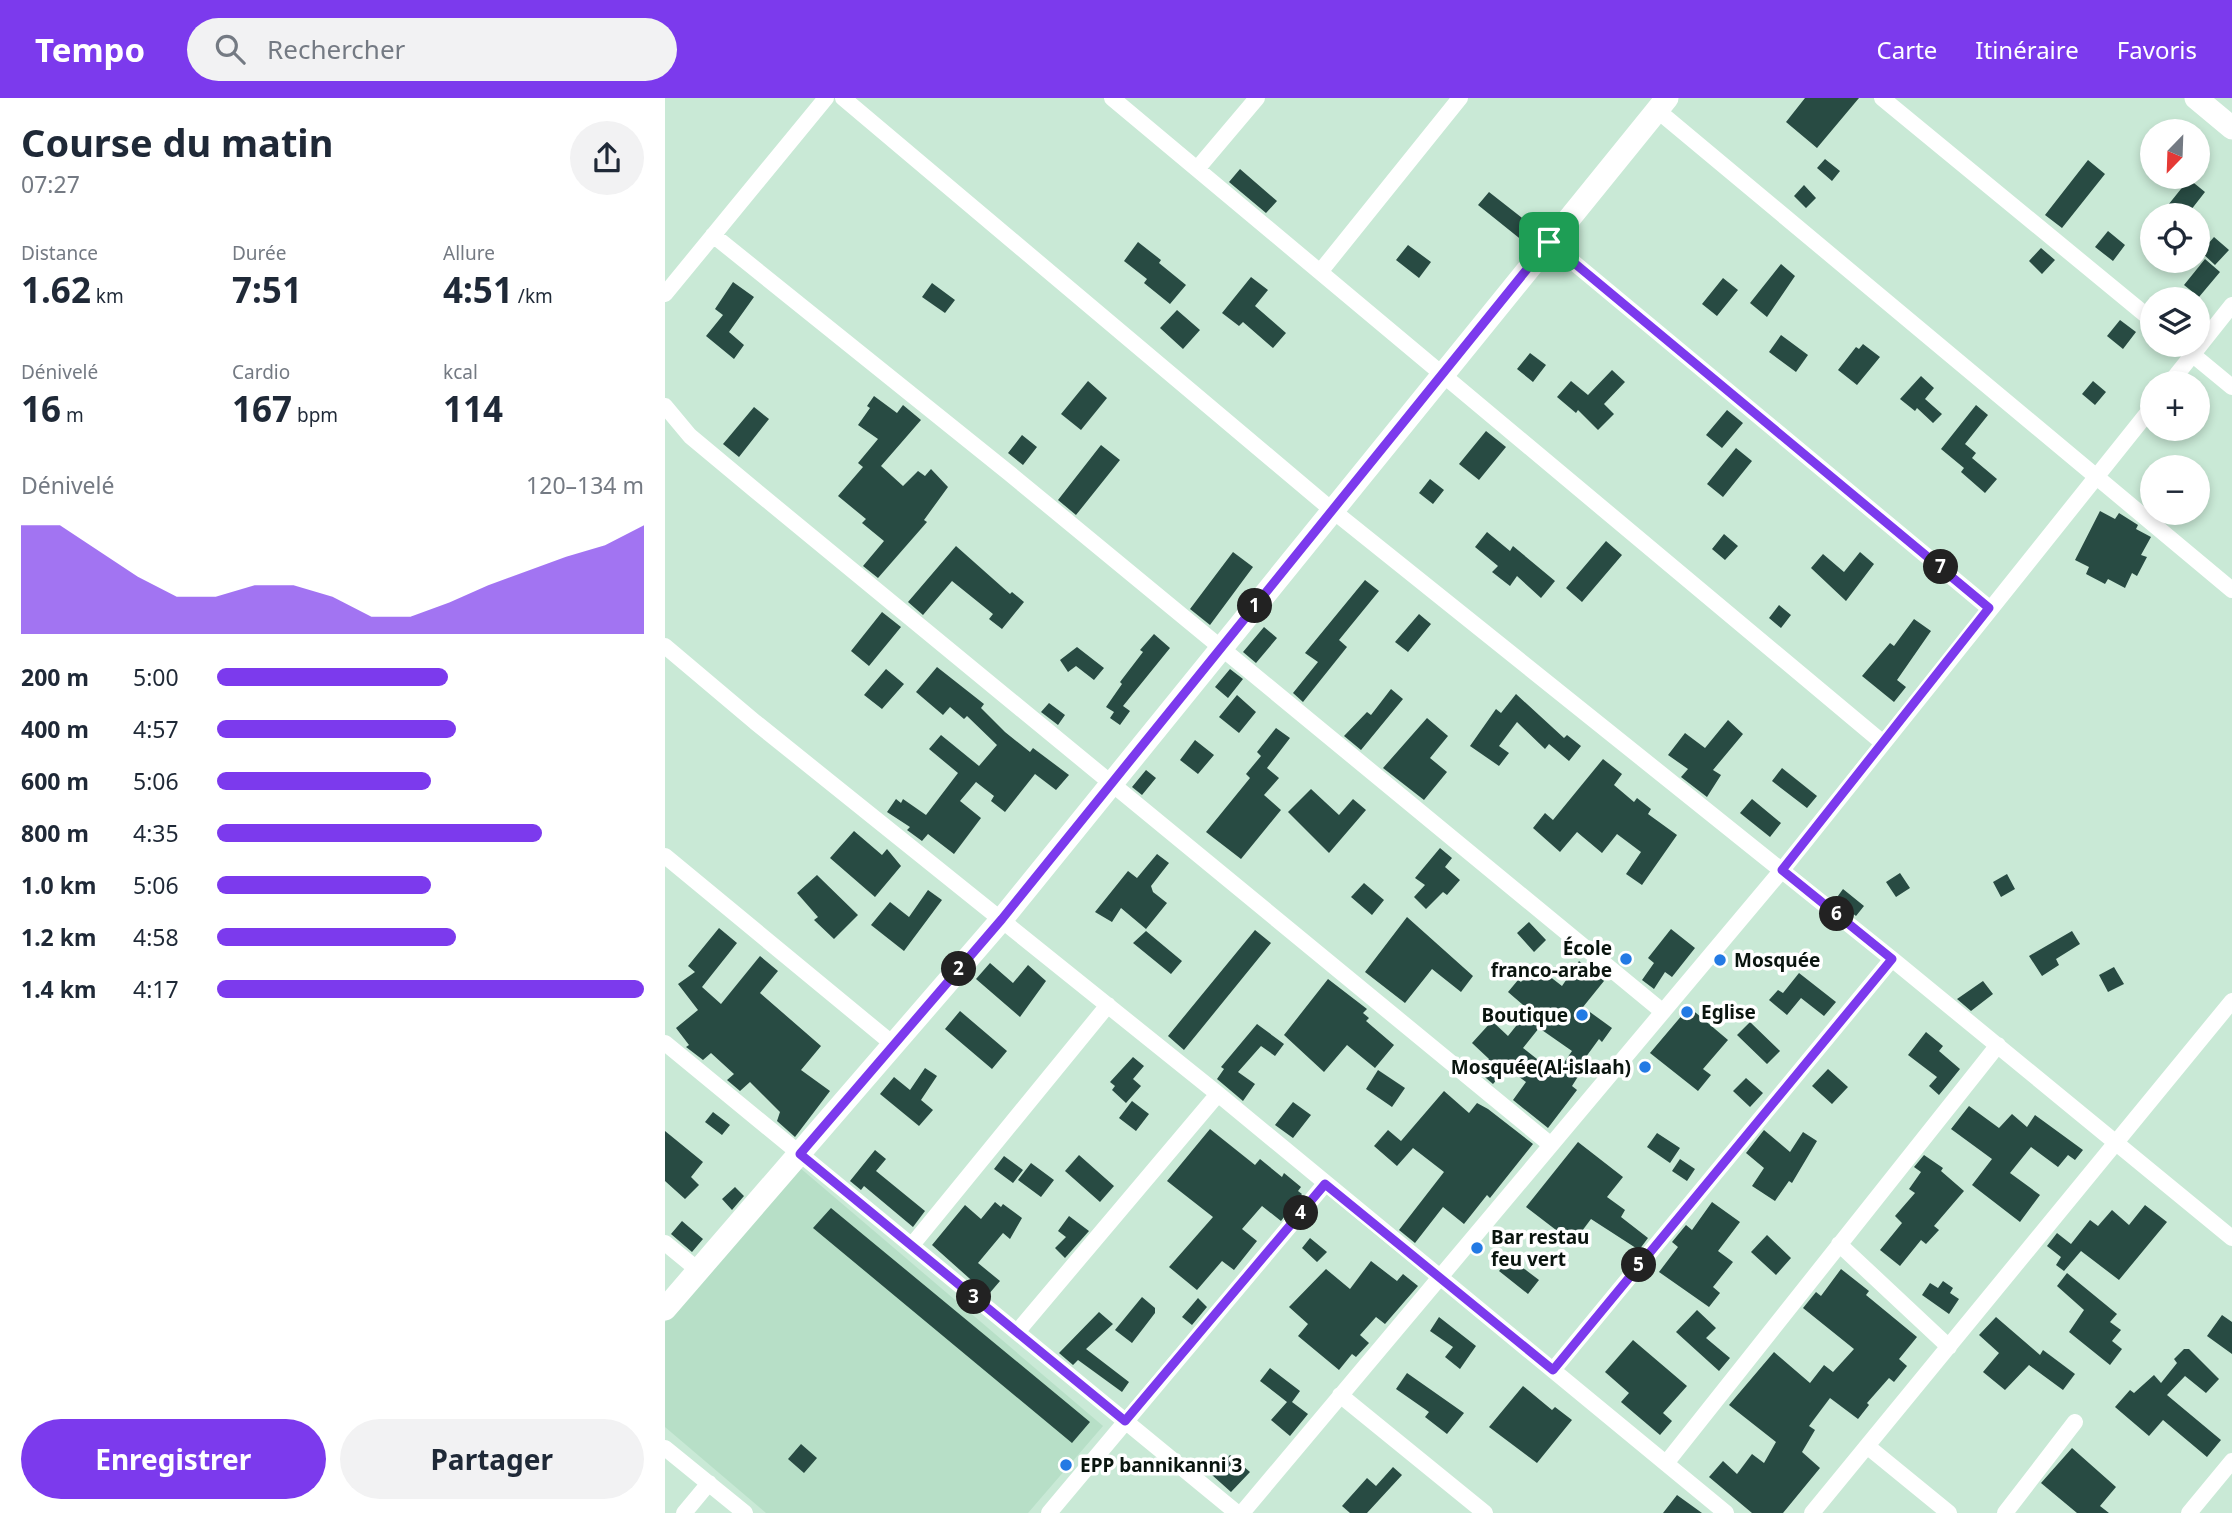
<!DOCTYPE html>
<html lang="fr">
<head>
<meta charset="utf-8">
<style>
  body { margin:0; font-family:"Noto Sans",sans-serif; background:#f2f2f3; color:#1f2937; height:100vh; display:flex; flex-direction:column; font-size:26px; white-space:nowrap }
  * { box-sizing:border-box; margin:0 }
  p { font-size:23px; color:#747a83 }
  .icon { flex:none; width:38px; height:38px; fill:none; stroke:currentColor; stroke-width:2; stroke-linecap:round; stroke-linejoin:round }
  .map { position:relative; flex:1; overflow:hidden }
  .sheet { display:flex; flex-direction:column; background:#fff; width:665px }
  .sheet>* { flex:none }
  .needle { width:46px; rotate:203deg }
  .tools { position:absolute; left:1475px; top:21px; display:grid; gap:14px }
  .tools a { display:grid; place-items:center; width:70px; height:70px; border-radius:50%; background:#fff; box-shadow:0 4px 10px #0003; font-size:35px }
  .pin { position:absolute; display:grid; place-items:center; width:60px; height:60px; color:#fff; margin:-30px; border-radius:14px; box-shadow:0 4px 10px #0006 }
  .km { position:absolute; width:35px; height:35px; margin:-18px; border-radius:50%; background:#222; color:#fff; font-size:19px; line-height:35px; text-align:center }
  .round { display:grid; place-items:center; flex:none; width:74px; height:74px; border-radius:37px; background:#f2f2f3 }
  .headline { display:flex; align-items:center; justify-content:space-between; height:119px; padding:0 21px }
  h1 { font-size:38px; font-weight:700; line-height:52px }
  .stats { display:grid; grid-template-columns:repeat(3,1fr); gap:10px; height:119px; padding:7px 21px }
  .stats div { display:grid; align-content:center }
  .stats b { font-size:35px; font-weight:700 }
  .stats small { font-size:19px; font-weight:400 }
  .stats p { font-size:19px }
  .chart { height:196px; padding:14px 21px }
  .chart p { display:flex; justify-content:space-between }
  .chart svg { width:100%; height:126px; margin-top:7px; fill:#7c3aed; opacity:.7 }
  .cta { display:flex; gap:14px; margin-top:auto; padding:14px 21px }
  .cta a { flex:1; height:80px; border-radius:42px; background:#7c3aed; color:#fff; font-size:28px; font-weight:700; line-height:80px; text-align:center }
  .cta a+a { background:#f2f2f3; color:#1f2937 }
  ul { padding:0 21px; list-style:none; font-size:23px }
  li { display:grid; grid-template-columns:112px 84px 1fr; align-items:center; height:52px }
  li i { height:18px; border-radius:9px; background:#7c3aed }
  header { display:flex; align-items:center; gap:42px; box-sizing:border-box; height:98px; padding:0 35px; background:#7c3aed; color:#fff }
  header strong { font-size:33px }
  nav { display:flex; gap:38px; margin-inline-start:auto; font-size:24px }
  .search { width:490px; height:63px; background:#f2f2f3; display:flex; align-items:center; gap:18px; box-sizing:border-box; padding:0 24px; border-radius:38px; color:#747a83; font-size:26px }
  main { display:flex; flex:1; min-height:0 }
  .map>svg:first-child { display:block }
  .built { fill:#b7dfc7 }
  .building { fill:#284b43; fill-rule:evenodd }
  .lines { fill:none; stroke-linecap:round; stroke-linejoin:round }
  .street { stroke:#fff; stroke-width:16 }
  .secondary { stroke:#fff; stroke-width:23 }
  .route-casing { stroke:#fff; stroke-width:14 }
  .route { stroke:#7c3aed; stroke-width:9 }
  .poi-dot { fill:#237ae4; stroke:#fff; stroke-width:2.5 }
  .labels { text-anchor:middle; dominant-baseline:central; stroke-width:7; stroke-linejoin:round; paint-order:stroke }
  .poi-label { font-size:19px; font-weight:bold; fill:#0a150f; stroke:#fff; text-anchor:start }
</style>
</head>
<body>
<header>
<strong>Tempo</strong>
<div class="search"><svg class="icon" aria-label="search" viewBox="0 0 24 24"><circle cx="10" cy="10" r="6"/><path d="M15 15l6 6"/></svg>Rechercher</div>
<nav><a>Carte</a><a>Itinéraire</a><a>Favoris</a></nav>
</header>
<main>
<section class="sheet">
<div class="headline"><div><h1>Course du matin</h1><p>07:27</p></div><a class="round"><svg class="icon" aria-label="share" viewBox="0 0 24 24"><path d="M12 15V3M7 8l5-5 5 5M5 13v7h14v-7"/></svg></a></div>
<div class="stats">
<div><p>Distance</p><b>1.62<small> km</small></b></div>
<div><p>Durée</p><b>7:51</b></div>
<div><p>Allure</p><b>4:51<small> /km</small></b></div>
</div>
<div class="stats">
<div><p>Dénivelé</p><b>16<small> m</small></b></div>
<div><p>Cardio</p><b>167<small> bpm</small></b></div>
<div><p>kcal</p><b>114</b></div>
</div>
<div class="chart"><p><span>Dénivelé</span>120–134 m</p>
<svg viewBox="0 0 160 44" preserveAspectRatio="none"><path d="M0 44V6L10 6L20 15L30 24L40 31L50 31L60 27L70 27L80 31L90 38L100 38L110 33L120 27L130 22L140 17L150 13L160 6V44z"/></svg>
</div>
<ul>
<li><b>200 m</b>5:00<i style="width:54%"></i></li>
<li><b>400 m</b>4:57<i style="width:56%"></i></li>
<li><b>600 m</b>5:06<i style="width:50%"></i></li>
<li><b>800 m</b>4:35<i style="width:76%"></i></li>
<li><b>1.0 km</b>5:06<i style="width:50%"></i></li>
<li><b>1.2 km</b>4:58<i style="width:56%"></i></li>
<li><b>1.4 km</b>4:17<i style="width:100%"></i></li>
</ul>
<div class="cta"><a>Enregistrer</a><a>Partager</a></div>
</section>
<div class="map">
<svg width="1567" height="1415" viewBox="0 0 1567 1415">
  <rect width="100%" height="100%" fill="#c9e9d6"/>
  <!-- built -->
  <path class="built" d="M134,1069L438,1328L363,1415H101L0,1329V1224Z"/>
  <!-- building -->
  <path class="building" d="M1140,0H1194L1152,50L1121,24Z
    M1160,61L1175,73L1167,83L1152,70Z
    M1423,62L1440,76L1397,130L1380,117Z
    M575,71L612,103L601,115L564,84Z
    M1524,81L1540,94L1522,117H1495Z
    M1139,87L1151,100L1141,110L1129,98Z
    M824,94L875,134L864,148L813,107Z
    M1443,133L1460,147L1448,163L1430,149Z
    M1549,139L1564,152L1550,167L1536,154Z
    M473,144L496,162L494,165L521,187L505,206L479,185L482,181L459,163Z
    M743,147L766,164L754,180L731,162Z
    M1376,150L1390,162L1377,176L1364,163Z
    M1540,161L1555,174L1534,199L1519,187Z
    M1116,166L1130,178L1102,219L1085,205Z
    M586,179L603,192L590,208L621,235L608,250L578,224L574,228L557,215Z
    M1058,180L1073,192L1052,218L1037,206Z
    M68,184L89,199L64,234L79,247L69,261L41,238L58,217L50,211Z
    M267,185L290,202L280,215L257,199Z
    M512,212L535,232L518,251L495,230Z
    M1455,222L1471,234L1458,251L1442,238Z
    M1116,237L1143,257L1131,274L1104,254Z
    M1198,246L1215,259L1192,287L1173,272L1191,249L1194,251Z
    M865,255L881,267L868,284L852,271Z
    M947,272L960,284L939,306L949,316L933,332L913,312L911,315L892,299L906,283L923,297Z
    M1256,278L1269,290L1260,301L1277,316L1268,325L1252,310L1250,313L1235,301Z
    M423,283L442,300L416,332L396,316Z
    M1428,283L1441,294L1430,307L1417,296Z
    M209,298L232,315L238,307L256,322L216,368L238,388L253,373L260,378L266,371L283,389L259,422L262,424L213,480L198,468L219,443L197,425L201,421L173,398L198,369L193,365L213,341L193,327L205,310L202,308Z
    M1311,307L1323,317L1300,346L1311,355L1307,360L1332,381L1320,395L1296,374L1299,370L1276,351Z
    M89,309L104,321L74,359L58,346Z
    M1062,312L1078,325L1057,350L1041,337Z
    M821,333L841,349L814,382L794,366Z
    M357,337L372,349L358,367L343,355Z
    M436,347L455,362L411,417L393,402Z
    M1071,350L1087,363L1058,399L1042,386Z
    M765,381L779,392L768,406L754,395Z
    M1435,413L1450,421L1454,415L1473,427L1471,431L1486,439L1476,457L1482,459L1472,478L1467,475L1460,490L1443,481L1440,486L1421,476L1424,469L1410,462Z
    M822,434L845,453L848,448L890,483L876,500L852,478L845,488L827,474L833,468L810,449Z
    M1059,436L1073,448L1060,462L1047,451Z
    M941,443L957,457L917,504L901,490Z
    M291,448L345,496L347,494L359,504L337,531L324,521L328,516L287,483L258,517L243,504Z
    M568,454L588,469L545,527L525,511Z
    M1195,454L1209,466L1181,503L1146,470L1158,456L1179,474Z
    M700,482L714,493L674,542L682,549L638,604L628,595L653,564L640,555Z
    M1114,507L1126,517L1116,530L1104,520Z
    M217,514L236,529L204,568L186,553Z
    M754,516L766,526L743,554L730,544Z
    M1249,521L1266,533L1232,582L1241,589L1229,604L1197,578L1225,545L1229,548Z
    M599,529L612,540L591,565L578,554Z
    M489,536L505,550L458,608L465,613L455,627L445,620L449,614L441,609L457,586L455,584L478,554L475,552Z
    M412,549L439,570L429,582L411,568L403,574L395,562Z
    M272,569L319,606L316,610L340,634L365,654L368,650L404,677L391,692L370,676L340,714L326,703L329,698L311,684L295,703L316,720L289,756L263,736L257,743L242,732L245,729L222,714L231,701L236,705L238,701L261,717L293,675L264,651L276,637L314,668L332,647L302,618L299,621L285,609L278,617L251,594Z
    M221,571L239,586L217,611L199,597Z
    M565,571L578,581L563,600L550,589Z
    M726,591L738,601L696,652L679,638L702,614L706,617Z
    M851,596L899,640L902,637L916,648L904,663L884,646L880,651L852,624L834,648L844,655L834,668L805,648L831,611L836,615Z
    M572,597L591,614L574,635L554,619Z
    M384,605L400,617L393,627L376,614Z
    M762,620L783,638L765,660L782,674L759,702L718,670Z
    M1063,622L1078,636L1048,672L1056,677L1042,699L1016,679L1023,671L1003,657L1020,635L1040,650Z
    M611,630L625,640L602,670L614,680L599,697L616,712L576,761L541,734L585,680L581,676L596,658L592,654Z
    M530,642L549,657L533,676L515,662Z
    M938,661L957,676L949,687L969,704L972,700L986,711L983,716L1012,737L977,787L961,776L976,754L952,736L937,755L912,734L895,754L868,730L880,715L888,722Z
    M1117,670L1152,698L1142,710L1107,683Z
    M481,672L491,680L477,697L467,689Z
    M646,691L674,717L688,701L701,712L664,755L623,714Z
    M1087,701L1116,725L1105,739L1075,715Z
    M189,733L217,757L222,751L236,768L210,799L165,760Z
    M775,750L787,760L780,769L795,782L782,797L778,794L761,811L749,799L760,787L750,780Z
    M492,756L504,765L486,788L488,794L502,805L481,831L456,810L447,824L430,814L463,773L472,780Z
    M1235,775L1245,790L1231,799L1221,784Z
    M1342,776L1350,791L1336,799L1328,784Z
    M152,777L193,817L169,841L149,822L153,819L132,795Z
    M699,785L719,802L707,817L686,799Z
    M1178,791L1199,808L1191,818L1170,802Z
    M263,792L277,802L239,853L206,827L225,804L244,819Z
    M742,819L808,878L796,894L767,871L740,905L700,874Z
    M864,824L881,842L869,854L852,835Z
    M54,830L72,845L37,889L56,906L95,858L113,873L95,895L156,948L136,972L165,993L130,1039L112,1023L115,1014L85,984L75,993L62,982L69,976L46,955L38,962L21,949L24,947L11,930L33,912L13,886L30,874L23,868Z
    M1006,831L1030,850L1007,879L1000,874L989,891L977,882L989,865L983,860Z
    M590,832L606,845L519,952L503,938Z
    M481,833L517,863L506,876L468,845Z
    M1407,833L1415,846L1391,861L1394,867L1377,878L1364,858Z
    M914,863L939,883L918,909L947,930L937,944L934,941L918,963L921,966L907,988L912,992L883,1030L848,1002L861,984L842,970L828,986L814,974L824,961L807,945L827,923L843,938L864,912L843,894L853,882L856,884L870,867L897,888ZM874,930L907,953L891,976L858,950Z
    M325,865L348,885L363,867L381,883L355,919L311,881Z
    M1449,869L1459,886L1443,894L1434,877Z
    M1134,875L1171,904L1159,918L1136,900L1122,917L1104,902L1113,892L1118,895Z
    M663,881L702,911L698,915L704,920L701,923L729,947L710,970L682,947L659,974L619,937Z
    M1318,883L1328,896L1306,913L1292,901Z
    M1024,909L1063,942L1038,971L1046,977L1033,993L985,955Z
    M295,913L342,953L327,971L280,931Z
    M1085,924L1115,953L1102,966L1072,937Z
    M592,926L619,946L610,958L596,948L573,974L590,986L578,1003L552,981L559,971L556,969Z
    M1261,934L1278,948L1274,953L1295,971L1274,997L1264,988L1272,979L1243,957Z
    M468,959L479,968L468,981L476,988L461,1005L447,992L450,988L445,984Z
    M260,970L272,978L256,1002L268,1012L254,1028L215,996L229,979L245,992Z
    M1163,971L1183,989L1167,1006L1147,988Z
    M713,972L740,990L727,1009L701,991Z
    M1081,980L1098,995L1085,1009L1068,993Z
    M779,993L804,1015L812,1005L823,1011L868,1046L825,1100L822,1097L799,1126L778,1109L750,1145L734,1132L779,1074L748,1050L732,1068L709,1048L723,1032L736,1043Z
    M467,1003L484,1016L471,1033L454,1020Z
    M628,1004L646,1017L628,1040L610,1027Z
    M1304,1008L1334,1030L1347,1016L1362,1029L1370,1017L1418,1052L1410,1062L1403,1057L1393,1069L1366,1049L1345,1075L1375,1097L1355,1124L1307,1087L1327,1061L1286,1031Z
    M48,1014L65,1027L57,1037L40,1024Z
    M545,1031L590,1067L595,1061L617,1079L619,1075L636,1089L633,1093L637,1096L616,1123L597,1108L577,1131L592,1143L569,1172L557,1163L532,1192L504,1169L548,1119L502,1083Z
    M1099,1032L1125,1054L1138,1034L1152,1043L1127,1085L1124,1083L1110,1103L1087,1088L1099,1070L1081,1055Z
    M0,1033L38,1064L26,1079L34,1087L20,1101L0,1083Z
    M992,1035L1015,1050L1005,1065L982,1049Z
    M913,1044L958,1079L942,1099L960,1112L956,1119L983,1140L974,1152L926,1121L908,1145L861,1109Z
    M210,1052L221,1061L211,1073L260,1113L248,1129L199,1088L196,1092L185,1083Z
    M414,1057L449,1088L435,1104L400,1073Z
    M1259,1057L1278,1070L1276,1073L1299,1093L1269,1128L1274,1132L1261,1146L1256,1142L1235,1168L1215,1152L1237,1125L1230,1118L1250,1095L1244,1091L1256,1074L1249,1069Z
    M339,1058L358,1072L348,1085L329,1071Z
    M1015,1061L1030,1071L1022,1083L1007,1073Z
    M366,1065L389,1082L376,1099L353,1082Z
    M70,1089L79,1098L67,1112L57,1101Z
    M330,1104L336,1109L338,1106L357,1120L345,1141L338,1135L313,1165L335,1183L323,1197L267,1147L300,1107L316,1121Z
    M1047,1104L1075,1124L1053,1153L1068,1164L1048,1189L1055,1195L1044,1209L994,1174L1013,1149L1007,1144L1021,1127L1027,1132Z
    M1480,1107L1502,1124L1454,1182L1416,1153L1399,1173L1391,1167L1396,1159L1382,1148L1392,1135L1406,1146L1425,1122L1433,1128L1447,1112L1464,1127Z
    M166,1110L425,1324L407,1345L148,1130Z
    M404,1118L424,1133L400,1160L390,1150L401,1139L393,1133Z
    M17,1123L38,1141L27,1154L6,1136Z
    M1102,1137L1126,1160L1111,1177L1086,1154Z
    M645,1140L662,1154L652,1164L637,1150Z
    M845,1160L874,1182L863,1196L834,1173Z
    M706,1163L732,1183L738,1176L753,1188L720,1226L711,1219L695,1237L704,1245L691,1259L687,1256L674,1272L633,1238L643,1226L624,1209L661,1171L685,1191Z
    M1176,1171L1204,1193L1201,1197L1252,1239L1234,1261L1242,1268L1229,1284L1224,1280L1202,1305L1204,1307L1193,1321L1165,1300L1144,1328L1150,1332L1137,1354L1155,1370L1118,1415H1087L1044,1379L1058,1363L1072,1376L1087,1356L1099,1365L1111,1344L1064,1307L1109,1254L1145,1285L1159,1267L1168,1274L1189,1251L1138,1210L1151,1194L1156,1198Z
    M1402,1175L1452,1216L1445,1224L1456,1232L1447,1243L1457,1251L1445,1267L1404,1234L1419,1212L1392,1188Z
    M1278,1183L1288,1190L1285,1195L1294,1201L1284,1216L1257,1197L1265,1185L1273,1190Z
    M477,1199L490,1210V1215L467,1245L450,1232Z
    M533,1200L542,1209L527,1227L517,1219Z
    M1032,1212L1051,1230L1041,1240L1065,1260L1054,1273L1011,1234Z
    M434,1214L448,1226L421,1251L464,1284L457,1294L413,1262L408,1267L394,1255Z
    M1557,1217L1567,1224V1256L1542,1238Z
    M774,1219L811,1248L795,1271L780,1259L788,1249L765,1233Z
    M1331,1219L1375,1257L1378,1252L1410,1276L1398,1292L1364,1267L1340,1292L1318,1274L1334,1255L1314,1237Z
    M968,1242L1022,1288L998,1315L1007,1323L995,1337L956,1304L964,1295L940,1274Z
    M1519,1251H1524L1554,1281L1541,1295L1520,1278L1502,1297L1556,1342L1542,1359L1498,1322L1484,1338L1450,1309L1465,1292L1469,1295L1489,1277L1496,1285L1512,1265L1509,1261Z
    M605,1270L635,1293L627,1304L643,1316L625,1338L606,1322L622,1304L595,1283Z
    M742,1275L799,1315L782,1336L760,1319L764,1314L731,1291Z
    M858,1288L887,1312L890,1309L907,1322L872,1365L824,1329Z
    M136,1346L152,1360L139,1375L123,1361Z
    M1407,1350L1451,1389L1435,1408L1444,1415H1412L1376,1385Z
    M565,1357L585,1374L566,1394L547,1377Z
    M728,1369L737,1377L702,1415H685L677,1408L702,1380L711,1388Z
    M1012,1397L1037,1415H998Z"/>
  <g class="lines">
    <!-- street -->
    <path class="street" d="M178,0L667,412L1227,861L1567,1140
      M447,0L1218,645
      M1217,0L1488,223
      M992,12L1567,492
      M532,71L592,0
      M48,137L344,375L998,914
      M884,144L1324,510
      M655,174L795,0
      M0,196L161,0
      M1516,247L1567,289
      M1505,285L1567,207
      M0,308L25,338L91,393L886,1047
      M0,548L90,624L553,996L1061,1415
      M0,758L229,947
      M0,945L572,1415
      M0,1145L33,1172
      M1174,1146L1284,1249
      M247,1147L443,907
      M352,1234L553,996
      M888,1272L1227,861
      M675,1297L820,1415
      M1202,1348L1284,1415
      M0,1350L80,1415
      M1002,1364L1333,947
      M19,1415L44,1385
      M384,1415L660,1086
      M577,1415L1117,772L1488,308
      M1147,1415L1567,903
      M1340,1415L1410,1324
      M1524,1415L1567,1363"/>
    <!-- secondary -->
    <path class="secondary" d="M1531,0L1567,30
      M0,1211L337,821L1002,0"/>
  </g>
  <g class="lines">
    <defs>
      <path id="route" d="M884,144L1324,510L1117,772L1227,861L888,1272L660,1086L460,1323L135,1056L337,821Z"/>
    </defs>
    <!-- route casing -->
    <use href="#route" class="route-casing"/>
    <!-- route -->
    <use href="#route" class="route"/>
  </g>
  <!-- markers -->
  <g class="poi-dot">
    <circle cx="961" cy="861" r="7"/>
    <circle cx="1055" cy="862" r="7"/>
    <circle cx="1022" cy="914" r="7"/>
    <circle cx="917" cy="917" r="7"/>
    <circle cx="980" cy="969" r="7"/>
    <circle cx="812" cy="1150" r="7"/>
    <circle cx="401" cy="1367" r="7"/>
  </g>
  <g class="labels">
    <!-- poi labels -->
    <g class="poi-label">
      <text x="947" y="850" text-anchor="end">École<tspan x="947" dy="22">franco-arabe</tspan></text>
      <text x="1069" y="862">Mosquée</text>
      <text x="1036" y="914">Eglise</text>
      <text x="903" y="917" text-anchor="end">Boutique</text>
      <text x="966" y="969" text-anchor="end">Mosquée(Al-islaah)</text>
      <text x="826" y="1139">Bar restau<tspan x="826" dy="22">feu vert</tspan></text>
      <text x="415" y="1367">EPP bannikanni 3</text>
    </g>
  </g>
</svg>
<div class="tools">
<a><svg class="needle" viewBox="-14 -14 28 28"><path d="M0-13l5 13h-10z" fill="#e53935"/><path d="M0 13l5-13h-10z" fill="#747a83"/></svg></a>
<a><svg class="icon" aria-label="locate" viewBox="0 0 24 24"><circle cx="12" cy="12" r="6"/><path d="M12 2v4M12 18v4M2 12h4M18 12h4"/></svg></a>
<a><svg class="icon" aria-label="layers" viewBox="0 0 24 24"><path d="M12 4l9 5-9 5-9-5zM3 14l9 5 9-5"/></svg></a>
<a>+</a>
<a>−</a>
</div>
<div class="pin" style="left:884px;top:144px;background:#1e9e55"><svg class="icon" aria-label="arrive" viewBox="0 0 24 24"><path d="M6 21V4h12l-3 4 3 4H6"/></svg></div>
<b class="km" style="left:590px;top:508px">1</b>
<b class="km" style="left:294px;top:871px">2</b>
<b class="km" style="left:309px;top:1199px">3</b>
<b class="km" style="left:636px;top:1115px">4</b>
<b class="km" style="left:974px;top:1167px">5</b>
<b class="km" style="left:1172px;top:816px">6</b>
<b class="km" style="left:1276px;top:469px">7</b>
</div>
</main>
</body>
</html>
